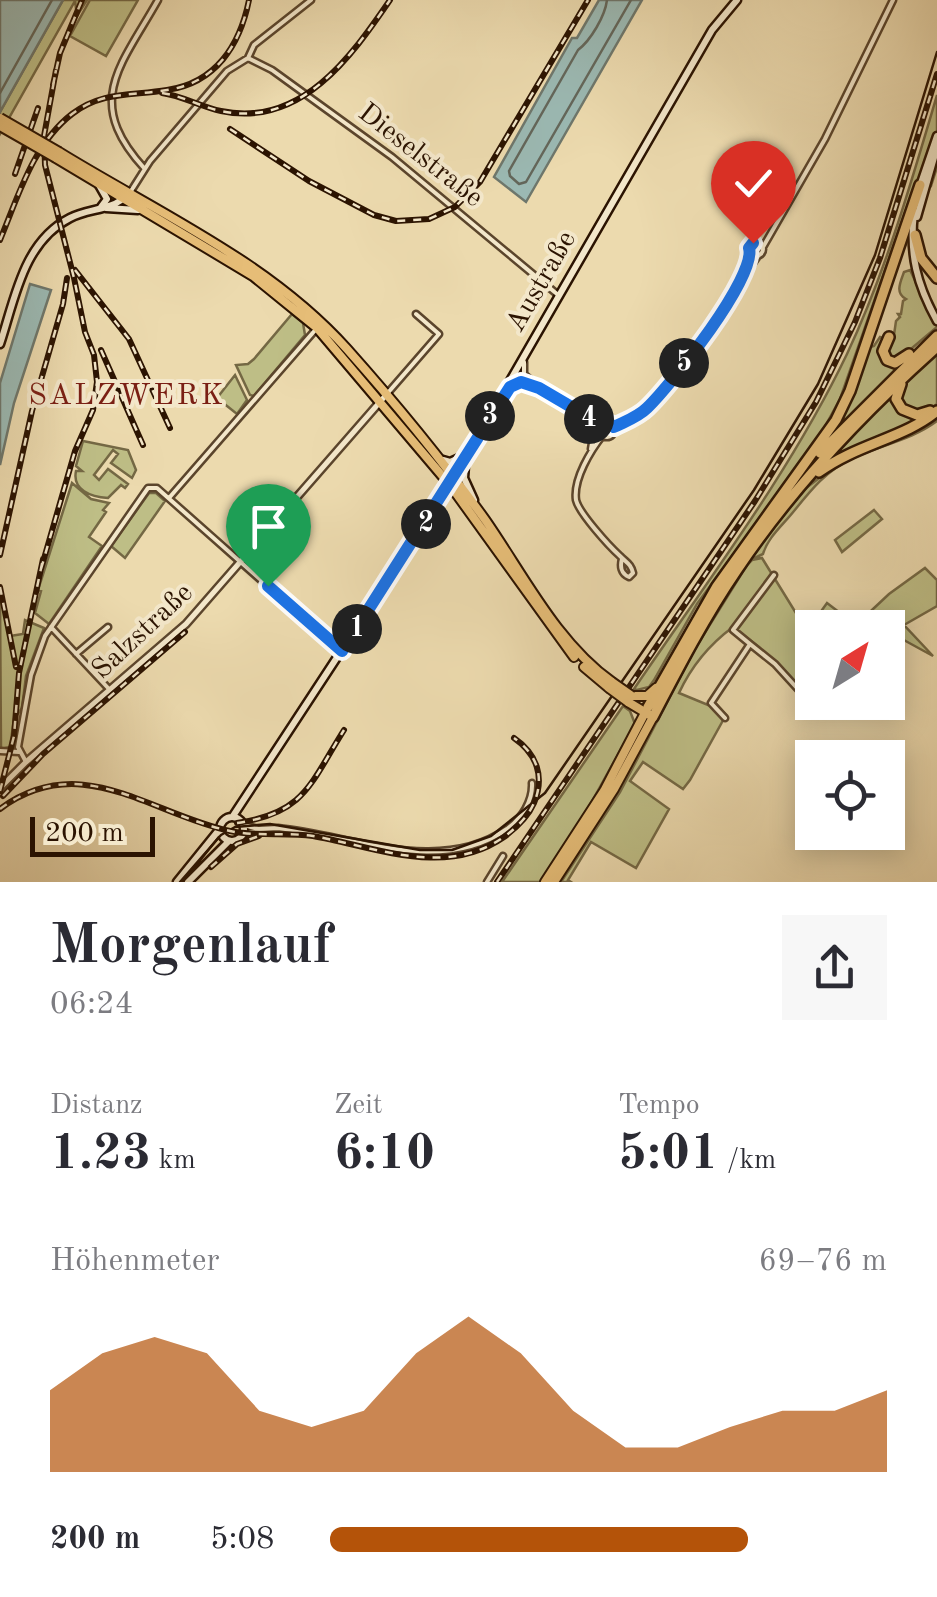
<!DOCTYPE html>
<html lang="de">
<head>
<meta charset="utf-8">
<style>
  body { margin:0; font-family:"Old Standard TT",serif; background:#f7f7f7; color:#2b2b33; height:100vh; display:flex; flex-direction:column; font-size:38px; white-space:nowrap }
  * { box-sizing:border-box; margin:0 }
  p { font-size:32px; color:#7c7c81 }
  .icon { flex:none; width:55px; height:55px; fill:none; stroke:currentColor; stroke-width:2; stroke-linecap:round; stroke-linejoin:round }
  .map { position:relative; height:882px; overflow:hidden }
  .side { display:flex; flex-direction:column; background:#fff; flex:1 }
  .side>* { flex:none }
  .needle { width:65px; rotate:37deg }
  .tools { position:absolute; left:795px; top:610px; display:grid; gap:20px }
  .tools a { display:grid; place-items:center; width:110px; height:110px; border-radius:0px; background:#fff; box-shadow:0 5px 25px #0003; font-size:50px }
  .scale { position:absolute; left:30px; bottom:25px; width:125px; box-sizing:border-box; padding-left:10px; border:5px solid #2b1301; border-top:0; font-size:28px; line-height:35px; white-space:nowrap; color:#2b1301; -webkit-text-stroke:8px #f3e7ca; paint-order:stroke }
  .pin { position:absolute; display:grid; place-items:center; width:85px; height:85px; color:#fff; margin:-102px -42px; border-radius:50% 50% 50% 0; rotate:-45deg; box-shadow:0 0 10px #0007 }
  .pin .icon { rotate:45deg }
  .km { position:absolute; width:50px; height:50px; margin:-25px; border-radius:50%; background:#222; color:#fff; font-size:28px; line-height:50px; text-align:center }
  .round { display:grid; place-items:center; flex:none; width:105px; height:105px; border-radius:0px; background:#f7f7f7 }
  .summary { display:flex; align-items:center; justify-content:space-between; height:170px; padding:0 50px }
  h1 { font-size:55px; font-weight:600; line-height:75px }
  .metrics { display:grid; grid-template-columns:repeat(3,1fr); gap:15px; height:170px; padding:10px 50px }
  .metrics div { display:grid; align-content:center }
  .metrics b { font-size:50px; font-weight:600 }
  .metrics small { font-size:28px; font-weight:400 }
  .metrics p { font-size:28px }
  .chart { height:280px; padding:20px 50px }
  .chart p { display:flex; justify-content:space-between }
  .chart svg { width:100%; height:180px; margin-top:10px; fill:#b45309; opacity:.7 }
  ul { padding:0 50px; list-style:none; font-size:32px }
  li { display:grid; grid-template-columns:160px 120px 1fr; align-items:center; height:75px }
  li i { height:25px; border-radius:12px; background:#b45309 }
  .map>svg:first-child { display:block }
  .green { fill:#bebe86; stroke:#746844; stroke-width:2.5 }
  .water { fill:#9bb9b3; stroke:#6e776c; stroke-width:2.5 }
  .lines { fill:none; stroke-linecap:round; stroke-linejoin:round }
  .shore { stroke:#63665a; stroke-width:2.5 }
  .minor-casing { stroke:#5b452c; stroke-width:9 }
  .tertiary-casing { stroke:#5b452c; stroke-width:10 }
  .secondary-casing { stroke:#2b1301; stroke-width:11 }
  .primary-casing { stroke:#2b1301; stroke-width:12 }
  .trunk-casing { stroke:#2b1301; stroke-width:14 }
  .minor { stroke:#f3e7ca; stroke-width:4 }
  .tertiary { stroke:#f3e7ca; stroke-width:5 }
  .secondary { stroke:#f3e7ca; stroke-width:6 }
  .primary { stroke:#e6bd77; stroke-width:8 }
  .trunk { stroke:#e6bd77; stroke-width:9 }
  .tram { stroke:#2b1301; stroke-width:2.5 }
  .rail-casing { stroke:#2b1301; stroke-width:6 }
  .rail { stroke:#f3e7ca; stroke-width:2.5; stroke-dasharray:8; stroke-linecap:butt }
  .primary-bridge-casing { stroke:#2b1301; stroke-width:12; stroke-linecap:butt }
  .primary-bridge { stroke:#e6bd77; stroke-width:8 }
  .route-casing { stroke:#fff; stroke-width:20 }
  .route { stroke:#1a73e8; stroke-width:12 }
  .labels { text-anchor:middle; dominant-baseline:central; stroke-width:8; stroke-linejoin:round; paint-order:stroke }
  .street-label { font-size:28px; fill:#2b1301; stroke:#f3e7ca }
  .neighbourhood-label { font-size:30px; letter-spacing:2.5px; fill:#7a1f14; stroke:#f3e7ca }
</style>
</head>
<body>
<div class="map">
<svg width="937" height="882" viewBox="0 0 937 882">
  <rect width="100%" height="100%" fill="#ecdaae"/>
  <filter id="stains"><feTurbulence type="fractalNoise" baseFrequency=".002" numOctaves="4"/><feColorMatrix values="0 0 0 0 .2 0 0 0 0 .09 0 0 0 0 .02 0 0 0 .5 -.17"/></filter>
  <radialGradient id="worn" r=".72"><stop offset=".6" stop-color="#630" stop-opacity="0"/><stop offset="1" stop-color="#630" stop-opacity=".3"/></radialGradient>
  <!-- green -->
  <path class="green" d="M63,0H87L77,16L75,1L0,134V112Z
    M90,0H138L106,56L70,36Z
    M937,95V167L931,186L916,181L840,399L818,439L697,604L654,680L649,687L637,690L634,689C708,580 790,473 847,354C886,271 911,183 937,95Z
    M910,270L937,327L899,359L892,361L885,348L894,335L896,321L900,317L898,314H901L903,301L906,299C895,293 900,283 904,272Z
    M292,314L303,323L305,335L254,396L250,395L236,365L248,364L254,359Z
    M880,337L886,339L885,360H907L828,440L867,348L874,346Z
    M937,352V404L925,413L903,408L899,393L905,383Z
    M235,375L247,400L237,414L217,398Z
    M896,388L897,404L927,416L824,464Z
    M937,414V421C912,440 880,445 851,459C827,470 811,490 794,511C783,525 768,537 763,554L748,561L740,571L671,688L734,577L806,488L851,454L915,428Z
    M83,441L128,450L136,470L132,478L111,463L118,454L113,450L94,475L99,480L108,469L128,484L125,488L121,485L108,498C91,497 72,490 76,471H82L76,466Z
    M72,483L91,499L109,503L103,510L106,512L89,537L102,546L49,624L35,613L41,591L38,590Z
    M149,493H156L165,501L125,558L111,546Z
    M874,510L882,519L842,552L835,540Z
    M762,558L807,631L827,603L856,625L889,594L925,568L937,580V606L904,625L933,656L891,633L888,636V628H812V668L795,684L759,647L733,627C710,644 691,667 679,693L708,705L713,700L726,715L690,780L683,789L643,762L630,781L669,809L636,868L591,842L568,880L571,882H561L620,792L696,647L747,565L752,560Z
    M0,596L10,636L23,634L25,620L44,628L26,676L22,708L14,719L10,747L1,749Z
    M623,706L630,711L635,724L591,803L542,882H502Z"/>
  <!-- water -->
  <path class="water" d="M0,0H63L0,112Z
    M599,0H642L526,202L494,177L572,38H577Z
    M30,284L51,290L14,403L0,465V383Z"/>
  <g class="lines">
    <!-- shore -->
    <path class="shore" d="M607,0C605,16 591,40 578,50L509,171L510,176L519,184L526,182L631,0
      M0,93L52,0"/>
    <defs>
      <path id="minor" d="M248,58L272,70L392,157L557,294
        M144,168C83,101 121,66 158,0
        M131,191L150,161L227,71L248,58L254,45L311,0
        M749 249a7 7 0 1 1 14 0a7 7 0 1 1-14 0Z
        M763,247L825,139L893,0
        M524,362V374L534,383
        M515,374L602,425
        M508,391L516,384L525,383
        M386,395L439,334L416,314
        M590,421L594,431L591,449
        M600 430a7 7 0 1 1 14 0a7 7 0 1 1-14 0Z
        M614,427C678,397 718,313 758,256
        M603,435C591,450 573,479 576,500C579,513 609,546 620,556C627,563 631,564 633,573
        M169,498L317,328
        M622,559C620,566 621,574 629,577L633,573
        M51,627L109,689
        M750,644L775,664L817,710
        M76,654L108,627
        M725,718L711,703L750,644L733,630L774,575
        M0,751L19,752
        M26,762L18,747L31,675L45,636L148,488H157L340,650
        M244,825L258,829
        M243,835L259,829L278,828C354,836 439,876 507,829C522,818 533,801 532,783
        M487,882L503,856"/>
      <path id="tertiary" d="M0,788L26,762L186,624L386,395"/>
      <path id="secondary" d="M99,185L107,199L101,207
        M920,186L937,136
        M106,208L138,210
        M914,213C909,254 917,285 937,321
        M917,217L937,147
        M0,344C15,299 23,242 70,218C89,208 112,211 127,195
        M443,460L450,462L468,454
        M465,465L464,478L474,500
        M233,816L450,485L712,30L737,0
        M220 829a12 12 0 1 1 24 0a12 12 0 1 1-24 0Z
        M177,882L219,830
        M188,882L229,841"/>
      <path id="primary" d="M59,152C158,213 269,262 347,349C396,404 443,461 486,521C524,576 557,643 612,682
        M56,158L253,276L317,328L450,485L574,657
        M584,667L609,688
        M632,696H647L656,688
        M545,882L604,791L647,709
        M554,882L614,789L653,717L628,702"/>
      <path id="trunk" d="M915,235L921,258L937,278
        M889,337L883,351L887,360L895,363L909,354
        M901,384L896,399L902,409L917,415L930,411
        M820,453L937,336
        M819,472C857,444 905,438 937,411
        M648,707L717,586L836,420L850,391L920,185
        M653,717C679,667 705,617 737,570C792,488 863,413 937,347"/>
    </defs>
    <!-- minor casing -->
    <use href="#minor" class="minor-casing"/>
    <!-- tertiary casing -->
    <use href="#tertiary" class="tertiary-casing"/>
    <!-- secondary casing -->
    <use href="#secondary" class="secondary-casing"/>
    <!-- primary casing -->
    <use href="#primary" class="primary-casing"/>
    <!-- trunk casing -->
    <use href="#trunk" class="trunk-casing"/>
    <!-- minor -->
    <use href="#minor" class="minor"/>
    <!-- tertiary -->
    <use href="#tertiary" class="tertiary"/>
    <!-- secondary -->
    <use href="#secondary" class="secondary"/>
    <!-- primary -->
    <use href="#primary" class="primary"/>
    <!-- trunk -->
    <use href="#trunk" class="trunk"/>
    <!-- tram -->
    <path class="tram" d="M180,882L221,835L235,827L270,824L420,850H452L491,836L545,793L754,490L818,384L875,255L937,52"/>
    <defs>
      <path id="rail" d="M53,85L60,53L82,0
        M162,93C183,96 201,107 221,111C301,128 351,57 390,0
        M230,129L309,181L374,215L396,221L429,219L455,207L480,182L588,0
        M15,174L38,108
        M0,240C18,197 33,144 72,114C102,91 132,96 167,90C216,83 240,45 249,0
        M75,270L129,339L170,428
        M101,350L143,445
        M0,555L32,411L63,304L67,278
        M41,569L75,451L93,410L97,382L94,355L85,332L74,278L45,165L44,136L56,70
        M0,587L16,667
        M0,791L14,736L19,673L43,559
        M3,796L43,754L185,632
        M0,809C81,749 150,814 230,831C257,837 286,832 313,836C376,847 445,878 504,837C516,828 528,817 534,803C545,777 537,754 514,738
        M237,823C305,813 310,784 344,730
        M211,867L237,844L259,836
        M497,882L755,501L816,402L855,322L880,258L937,74"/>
    </defs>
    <!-- rail casing -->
    <use href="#rail" class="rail-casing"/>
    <!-- rail -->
    <use href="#rail" class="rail"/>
    <defs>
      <path id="primary-bridge" d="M0,118L59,152
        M0,126L56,158
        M612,682L632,696
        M609,688L628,702"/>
    </defs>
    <!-- primary-bridge casing -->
    <use href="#primary-bridge" class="primary-bridge-casing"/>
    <!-- primary-bridge -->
    <use href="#primary-bridge" class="primary-bridge"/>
  </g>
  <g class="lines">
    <defs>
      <path id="route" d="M268,586L342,651L510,387L521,382L539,388L602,425L607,422L614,427C626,421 638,417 647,408C671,385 757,276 749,248L753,243"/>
    </defs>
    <!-- route casing -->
    <use href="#route" class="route-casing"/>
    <!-- route -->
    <use href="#route" class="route"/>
  </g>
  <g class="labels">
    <!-- street labels -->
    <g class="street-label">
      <text transform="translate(420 156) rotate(38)">Dieselstraße</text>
      <text transform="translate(542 282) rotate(-60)">Austraße</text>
      <text transform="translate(143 632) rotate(-43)">Salzstraße</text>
    </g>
    <!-- neighbourhood labels -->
    <g class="neighbourhood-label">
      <text x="127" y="396">SALZWERK</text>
    </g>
  </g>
  <rect width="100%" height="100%" filter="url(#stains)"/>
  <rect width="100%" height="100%" fill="url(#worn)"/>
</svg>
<div class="tools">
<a><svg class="needle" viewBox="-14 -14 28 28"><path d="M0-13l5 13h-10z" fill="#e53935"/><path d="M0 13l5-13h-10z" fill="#7c7c81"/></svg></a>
<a><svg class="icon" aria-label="locate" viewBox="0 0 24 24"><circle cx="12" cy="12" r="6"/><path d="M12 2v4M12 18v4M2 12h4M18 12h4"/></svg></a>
</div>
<div class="scale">200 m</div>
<div class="pin" style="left:268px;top:586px;background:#1e9e55"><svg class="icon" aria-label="arrive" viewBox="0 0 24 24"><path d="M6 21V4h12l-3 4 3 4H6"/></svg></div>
<div class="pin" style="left:753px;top:243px;background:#d93025"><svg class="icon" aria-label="check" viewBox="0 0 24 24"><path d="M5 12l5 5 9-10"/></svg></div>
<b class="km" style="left:357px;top:629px">1</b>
<b class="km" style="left:426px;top:524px">2</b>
<b class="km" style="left:490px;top:416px">3</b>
<b class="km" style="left:589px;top:419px">4</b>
<b class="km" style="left:684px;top:363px">5</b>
</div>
<section class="side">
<div class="summary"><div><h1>Morgenlauf</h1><p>06:24</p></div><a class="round"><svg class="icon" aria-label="share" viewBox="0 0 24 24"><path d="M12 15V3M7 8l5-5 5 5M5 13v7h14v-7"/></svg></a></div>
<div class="metrics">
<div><p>Distanz</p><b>1.23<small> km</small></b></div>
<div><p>Zeit</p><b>6:10</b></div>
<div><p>Tempo</p><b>5:01<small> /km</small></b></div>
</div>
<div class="chart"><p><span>Höhenmeter</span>69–76 m</p>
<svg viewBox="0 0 160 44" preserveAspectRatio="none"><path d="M0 44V24L10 15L20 11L30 15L40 29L50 33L60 29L70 15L80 6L90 15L100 29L110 38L120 38L130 33L140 29L150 29L160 24V44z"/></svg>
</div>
<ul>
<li><b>200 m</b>5:08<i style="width:75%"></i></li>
</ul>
</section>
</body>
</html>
